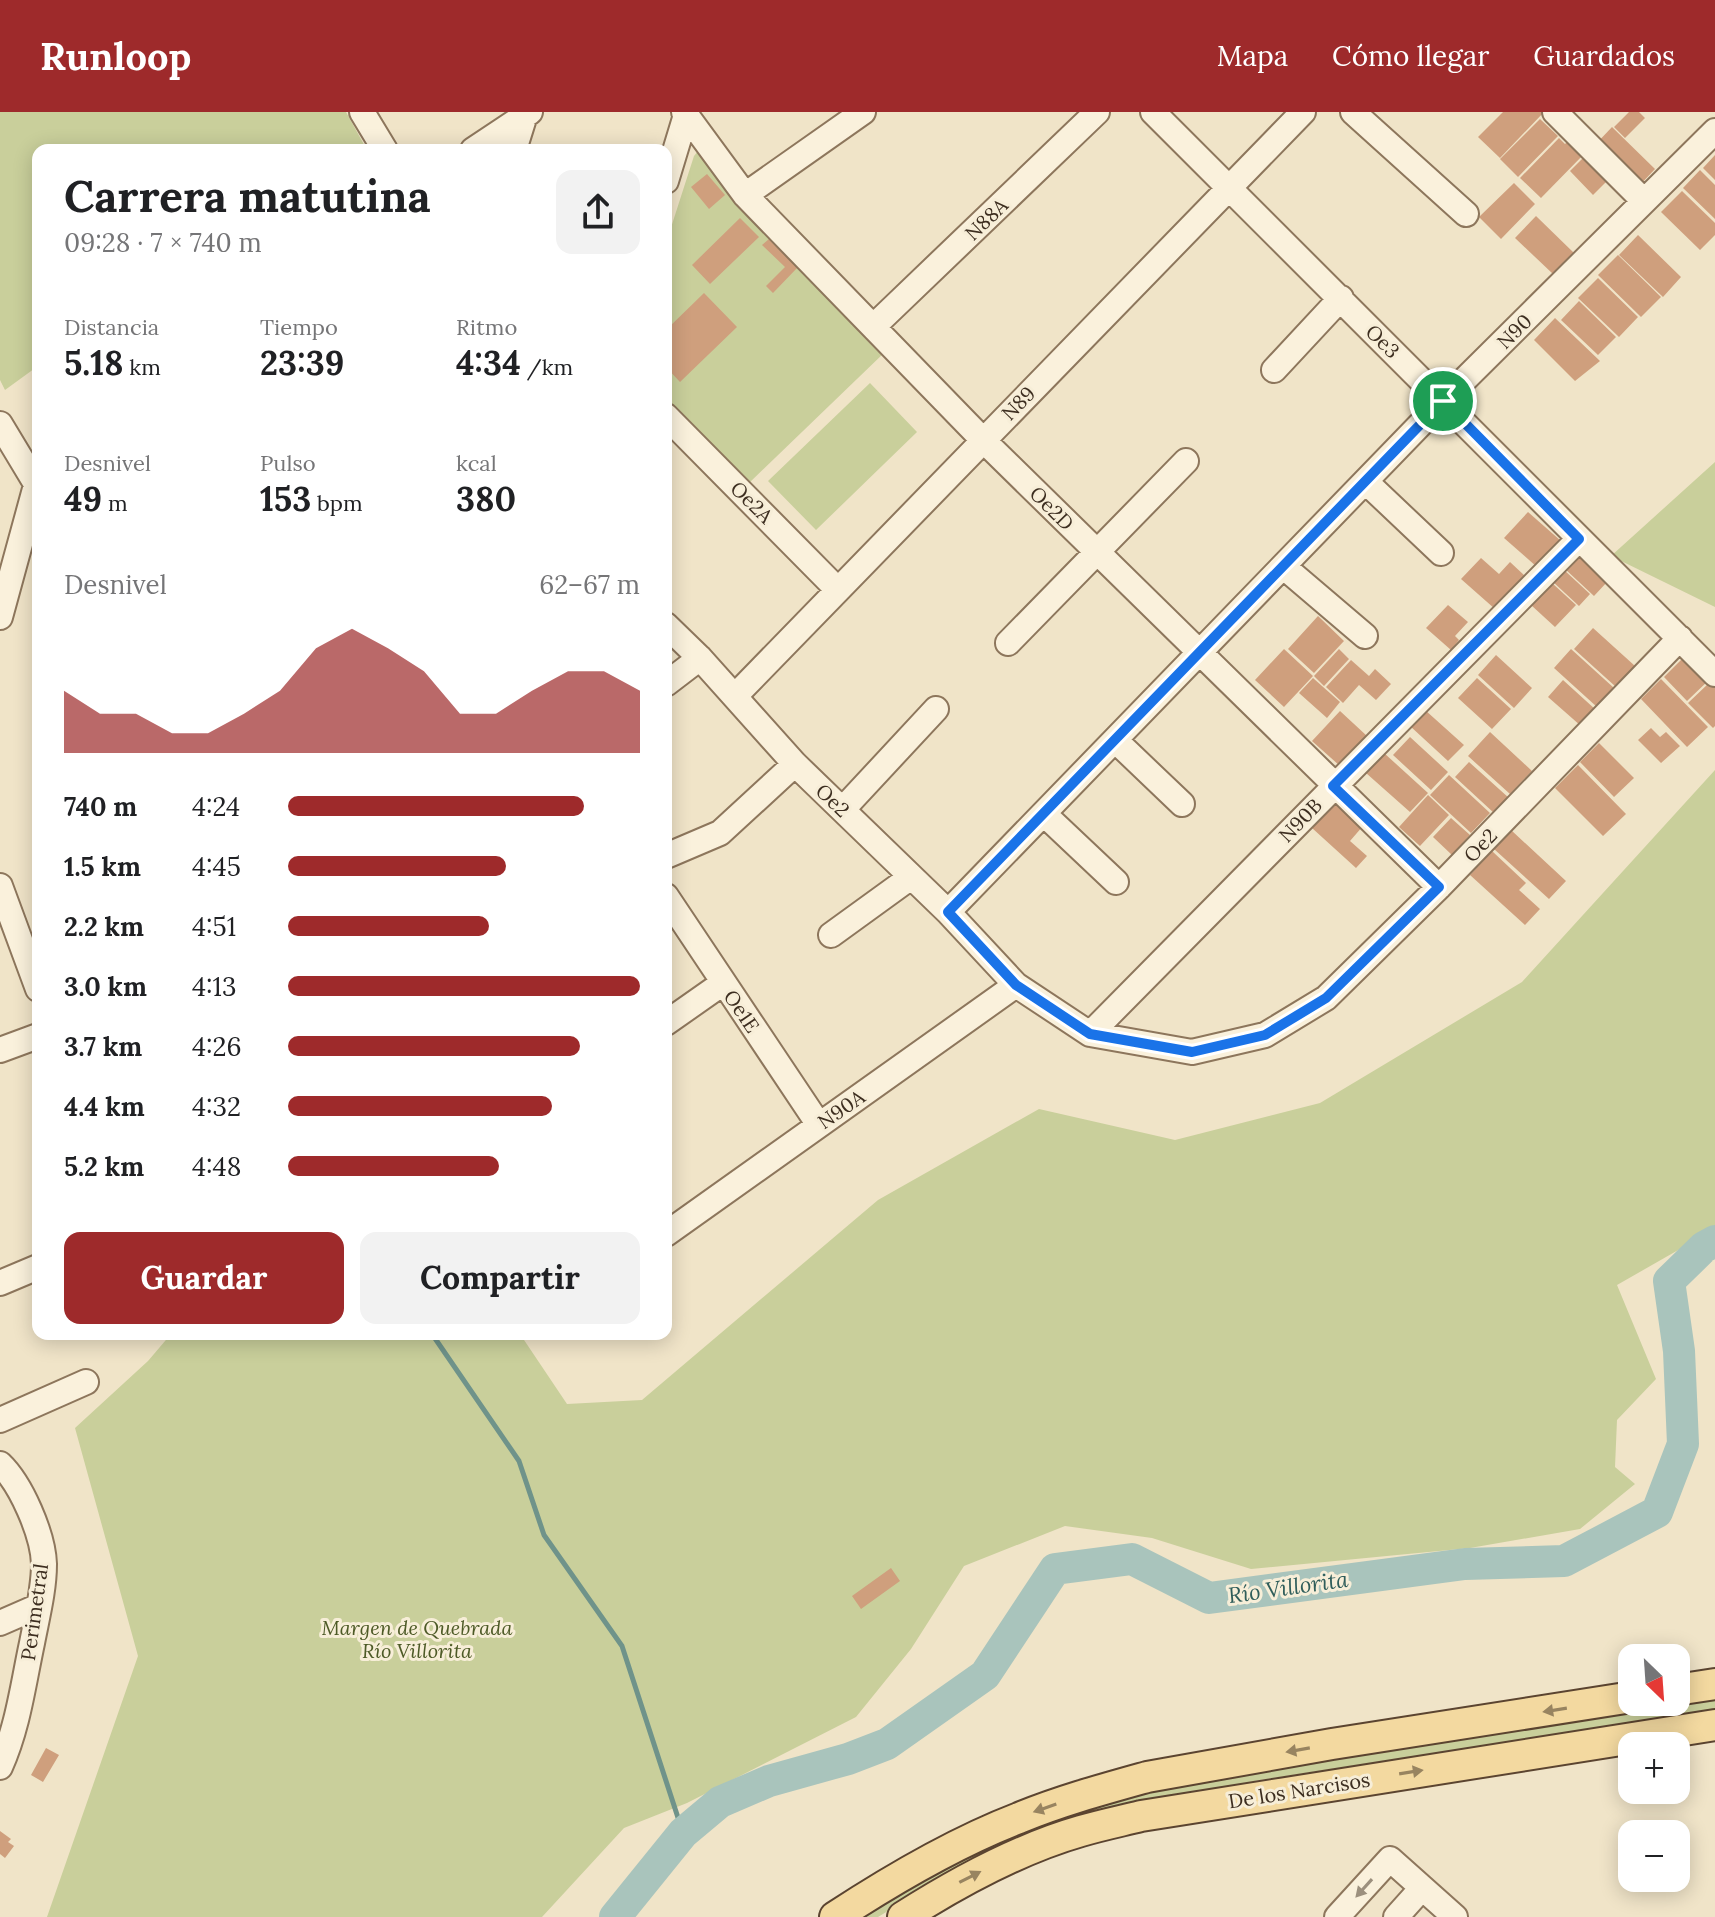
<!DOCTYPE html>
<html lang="es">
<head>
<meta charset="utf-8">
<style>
  body { margin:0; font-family:Lora,serif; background:#f2f2f2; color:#202124; height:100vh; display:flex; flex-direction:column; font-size:30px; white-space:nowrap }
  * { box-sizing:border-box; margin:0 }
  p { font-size:26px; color:#757577 }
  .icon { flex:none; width:44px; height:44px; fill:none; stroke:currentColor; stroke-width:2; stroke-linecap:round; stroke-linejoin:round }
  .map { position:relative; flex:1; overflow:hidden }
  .details { position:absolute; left:32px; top:32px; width:640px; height:1196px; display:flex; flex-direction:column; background:#fff; border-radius:16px; box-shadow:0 4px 20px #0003 }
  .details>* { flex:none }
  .needle { width:52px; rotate:155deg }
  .tools { position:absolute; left:1618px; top:1532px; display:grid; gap:16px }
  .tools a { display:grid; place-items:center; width:72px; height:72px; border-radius:16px; background:#fff; box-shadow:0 4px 20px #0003; font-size:40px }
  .pin { position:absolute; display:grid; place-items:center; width:68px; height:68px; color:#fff; margin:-34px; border:4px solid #fff; border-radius:50%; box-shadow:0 2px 8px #0007 }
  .round { display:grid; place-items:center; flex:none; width:84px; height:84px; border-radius:16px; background:#f2f2f2 }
  .overview { display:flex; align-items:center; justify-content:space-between; height:136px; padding:0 32px }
  h1 { font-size:44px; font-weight:700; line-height:60px }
  .stats { display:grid; grid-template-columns:repeat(3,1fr); gap:12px; height:136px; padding:8px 32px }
  .stats div { display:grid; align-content:center }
  .stats b { font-size:34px; font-weight:700 }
  .stats small { font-size:22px; font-weight:400 }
  .stats p { font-size:22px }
  .chart { height:224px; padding:16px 32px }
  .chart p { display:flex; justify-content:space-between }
  .chart svg { width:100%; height:144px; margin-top:8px; fill:#9e2a2b; opacity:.7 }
  .cta { display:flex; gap:16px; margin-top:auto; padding:16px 32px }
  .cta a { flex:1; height:92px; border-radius:16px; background:#9e2a2b; color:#fff; font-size:32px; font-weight:700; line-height:92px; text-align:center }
  .cta a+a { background:#f2f2f2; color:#202124 }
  ul { padding:0 32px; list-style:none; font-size:26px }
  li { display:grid; grid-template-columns:128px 96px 1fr; align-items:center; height:60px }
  li i { height:20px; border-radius:10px; background:#9e2a2b }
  header { display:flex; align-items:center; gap:48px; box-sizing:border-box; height:112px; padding:0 40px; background:#9e2a2b; color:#fff }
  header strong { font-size:38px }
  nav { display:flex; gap:44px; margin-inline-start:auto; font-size:28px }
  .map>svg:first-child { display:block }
  .green { fill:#c9cf9b }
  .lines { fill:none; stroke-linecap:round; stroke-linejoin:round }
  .stream { stroke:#6f938a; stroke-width:5 }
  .river { stroke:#a9c4bc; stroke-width:32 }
  .building { fill:#cf9f7d }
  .minor-casing { stroke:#8d765c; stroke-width:28 }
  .major-casing { stroke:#5b4430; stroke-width:34 }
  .minor { stroke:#faf1dc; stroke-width:24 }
  .major { stroke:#f3d9a0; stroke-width:30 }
  .oneway { fill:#988460 }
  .oneway2 { fill:#9c907e }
  .route-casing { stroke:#fff; stroke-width:16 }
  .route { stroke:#1a73e8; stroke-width:10 }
  .labels { text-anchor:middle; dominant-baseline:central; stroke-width:6; stroke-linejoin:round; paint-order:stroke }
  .street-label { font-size:20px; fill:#3d2e20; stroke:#f7eed8 }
  .park-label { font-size:20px; font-style:italic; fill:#4d5a26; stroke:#f7eed8 }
  .water-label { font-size:22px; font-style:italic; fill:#2f5d5a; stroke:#f7eed8 }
</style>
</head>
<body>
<header>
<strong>Runloop</strong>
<nav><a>Mapa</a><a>Cómo llegar</a><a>Guardados</a></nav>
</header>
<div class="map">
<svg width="1715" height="1805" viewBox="0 0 1715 1805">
  <rect width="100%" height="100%" fill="#f0e4c8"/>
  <!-- green -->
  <path class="green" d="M0,0H346L367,38H38V254L5,278L0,268Z
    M698,39L885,240L748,372L666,291V131L694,44Z
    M870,271L917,320L816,418L768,369Z
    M1715,350V495L1611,444Z
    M1715,658V1117L1617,1173L1656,1267L1617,1308L1615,1355L1635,1372L1580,1417L1470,1436L1251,1457L1152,1426L1065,1414L964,1454L911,1537L856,1605L687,1691L624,1716L542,1805H47L138,1544L75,1316L148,1249L171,1222H520L567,1292L642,1288L878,1088L1039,997L1175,1028L1320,991L1522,870Z
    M1715,1583V1598L1260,1668L1131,1692L929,1774L878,1805H861L915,1771L984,1737L1034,1714L1115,1685L1276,1652Z"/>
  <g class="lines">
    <!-- stream -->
    <path class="stream" d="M432,1222L519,1349L544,1423L622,1534L683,1721"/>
    <!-- river -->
    <path class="river" d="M615,1805L683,1721L720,1690L769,1669L848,1647L887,1632L985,1563L1055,1457L1132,1447L1209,1486L1465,1452L1564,1449L1657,1400L1683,1332L1679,1239L1669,1169L1704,1135L1715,1129"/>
  </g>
  <!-- building -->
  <path class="building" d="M1503,0H1544L1500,46L1478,25Z
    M1629,0H1639L1645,6L1625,26L1614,15Z
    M1540,7L1558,24L1518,65L1500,47Z
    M1612,15L1655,57L1637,76L1594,34Z
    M1559,26L1565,32L1571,26L1586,40L1541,86L1520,66Z
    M1588,41L1612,64L1593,83L1570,59Z
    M1715,43V68L1703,56Z
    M1700,58L1715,73V107L1683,76Z
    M707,62L725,83L709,97L691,75Z
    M1514,71L1535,92L1501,127L1479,105Z
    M1682,79L1715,111V123L1700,138L1661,100Z
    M1536,104L1574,141L1553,162L1515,126Z
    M740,106L759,125L710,172L692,153Z
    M1638,123L1681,165L1663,185L1619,143Z
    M769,127L798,155L773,181L766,174L785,155L762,133Z
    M1618,143L1661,185L1641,205L1598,163Z
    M1598,166L1638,205L1619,225L1578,186Z
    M704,181L737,215L680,270L666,255V218Z
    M1579,189L1616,225L1598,243L1561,208Z
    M1555,206L1600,249L1575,269L1534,228Z
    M1528,400L1561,429L1537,455L1504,426Z
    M1580,444L1608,469L1594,484L1564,456L1568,452L1570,454Z
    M1481,446L1499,462L1510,450L1525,464L1495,497L1461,467Z
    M1563,457L1590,482L1579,494L1552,469Z
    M1552,471L1576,493L1555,515L1531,493Z
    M1448,493L1468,510L1455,524L1459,528L1451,538L1426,516Z
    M1318,504L1344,529L1314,561L1288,537Z
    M1593,516L1635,554L1616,575L1574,537Z
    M1284,537L1313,564L1284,595L1255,568Z
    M1339,537L1349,547L1324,574L1314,564Z
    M1571,537L1614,576L1597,595L1554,556Z
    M1496,543L1532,576L1514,596L1478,563Z
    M1686,543L1710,567L1687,589L1664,565Z
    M1351,548L1369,564L1375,557L1391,572L1376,588L1359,573L1343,591L1326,575Z
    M1313,566L1340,590L1327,606L1299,581Z
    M1477,566L1511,597L1492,617L1458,586Z
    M1661,567L1708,615L1687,635L1641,587Z
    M1563,568L1596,598L1581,614L1548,585Z
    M1709,571L1715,576V614L1713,616L1688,591Z
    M1425,598L1464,633L1448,649L1410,614Z
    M1340,599L1367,624L1340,654L1312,629Z
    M1651,616L1660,625L1666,620L1680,634L1661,651L1638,628Z
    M1490,620L1532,659L1510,682L1468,644Z
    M1410,625L1448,660L1431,678L1393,643Z
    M1599,631L1634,666L1614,685L1580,650Z
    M1384,641L1428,681L1410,700L1366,661Z
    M1469,650L1509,686L1494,701L1455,665Z
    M1578,653L1626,702L1603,724L1555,676Z
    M1449,663L1490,701L1471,721L1430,683Z
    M1428,683L1449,703L1420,734L1399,715Z
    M1337,690L1363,714L1350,729L1367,744L1356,756L1312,716Z
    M1451,706L1470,723L1452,743L1433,725Z
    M1511,718L1566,769L1549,787L1494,737Z
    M1492,739L1526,771L1519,778L1540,797L1525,813L1470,763Z
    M891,1456L900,1469L861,1497L852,1484Z
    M46,1636L59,1643L43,1670L31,1663Z
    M0,1719L11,1727L8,1730L14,1734L5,1746L0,1742Z"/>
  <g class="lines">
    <defs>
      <path id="minor" d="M362,0L385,38
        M684,0L745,83L983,328L1439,775
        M1153,0L1715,562
        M1353,0L1466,102
        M1555,0L1644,89
        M473,38L530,0
        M514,38L525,3
        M666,69L686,3
        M745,83L863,0
        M874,214L1097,0
        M1274,258L1341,186
        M666,304L837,477
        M0,312L38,375
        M1366,370L1441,441
        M1284,455L1365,524
        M0,505L38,366
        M666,513L700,546L795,652L948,800L1016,873L1090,922L1192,940L1265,923L1326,886L1439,775L1680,526
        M1008,531L1186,349
        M666,572L700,546
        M735,584L1303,0
        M1116,629L1182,692
        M843,697L936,597
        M1044,702L1116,770
        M666,744L720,721L795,652
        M0,774L38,877
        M666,784L819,1013
        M948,800L1443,289L1715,19
        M831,823L911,765
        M666,911L723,871
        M1090,922L1579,427
        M0,938L38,924
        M666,1122L1016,873
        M0,1171L38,1155
        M0,1308L86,1270
        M0,1352C21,1372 43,1422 44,1452C44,1478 37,1505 32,1531C23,1573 18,1615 0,1655
        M0,1511L39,1494
        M1337,1805L1390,1747L1455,1805
        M1396,1805L1422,1776"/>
      <path id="major" d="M1676,1578L1715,1572
        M835,1805C893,1767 954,1731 1019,1706C1060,1689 1104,1677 1147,1665L1332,1632L1632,1585
        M903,1805C958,1770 1018,1737 1081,1719C1101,1713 1121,1709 1141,1704L1715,1613"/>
    </defs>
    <!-- minor casing -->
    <use href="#minor" class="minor-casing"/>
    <!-- major casing -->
    <use href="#major" class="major-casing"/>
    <!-- minor -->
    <use href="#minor" class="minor"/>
    <!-- major -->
    <use href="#major" class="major"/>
  </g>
  <!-- one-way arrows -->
  <defs><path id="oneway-solid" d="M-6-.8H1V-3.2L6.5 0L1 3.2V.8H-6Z" transform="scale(2)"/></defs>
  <g class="oneway">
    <use href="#oneway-solid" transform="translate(1555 1598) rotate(171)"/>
    <use href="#oneway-solid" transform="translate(1298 1638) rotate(170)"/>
    <use href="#oneway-solid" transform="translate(1411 1660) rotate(-9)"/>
    <use href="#oneway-solid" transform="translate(1045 1696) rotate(161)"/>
    <use href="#oneway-solid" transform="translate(970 1765) rotate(-27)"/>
  </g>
  <use class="oneway2" href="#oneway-solid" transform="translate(1364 1776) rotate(132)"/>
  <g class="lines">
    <defs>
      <path id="route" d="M1443,289L1579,427L1333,674L1439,775L1326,886L1265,923L1192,940L1090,922L1016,873L948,800Z"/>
    </defs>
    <!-- route casing -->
    <use href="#route" class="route-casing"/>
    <!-- route -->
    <use href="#route" class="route"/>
  </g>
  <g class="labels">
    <!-- street labels -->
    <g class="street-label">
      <text transform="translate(986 107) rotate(-44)">N88A</text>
      <text transform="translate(1514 219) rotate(-45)">N90</text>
      <text transform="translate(1383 229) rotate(45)">Oe3</text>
      <text transform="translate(1018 291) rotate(-46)">N89</text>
      <text transform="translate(752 390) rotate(45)">Oe2A</text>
      <text transform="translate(1052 396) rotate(45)">Oe2D</text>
      <text transform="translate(833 688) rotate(44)">Oe2</text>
      <text transform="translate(1300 708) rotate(-46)">N90B</text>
      <text transform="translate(1480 733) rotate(-46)">Oe2</text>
      <text transform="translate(742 899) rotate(56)">Oe1E</text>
      <text transform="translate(841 997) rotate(-35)">N90A</text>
      <text transform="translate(34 1500) rotate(-82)">Perimetral</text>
      <text transform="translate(1299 1678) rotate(-9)">De los Narcisos</text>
    </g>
    <!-- park labels -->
    <g class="park-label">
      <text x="417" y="1515">Margen de Quebrada<tspan x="417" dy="23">Río Villorita</tspan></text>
    </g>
    <!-- water labels -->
    <g class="water-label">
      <text transform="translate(1288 1475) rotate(-8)">Río Villorita</text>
    </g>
  </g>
</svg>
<div class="tools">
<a><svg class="needle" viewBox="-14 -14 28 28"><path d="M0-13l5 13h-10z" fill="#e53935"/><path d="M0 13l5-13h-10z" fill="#757577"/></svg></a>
<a>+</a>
<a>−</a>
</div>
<div class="pin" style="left:1443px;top:289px;background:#1e9e55"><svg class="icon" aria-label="arrive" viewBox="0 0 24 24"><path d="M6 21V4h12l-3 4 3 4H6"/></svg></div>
<section class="details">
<div class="overview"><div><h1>Carrera matutina</h1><p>09:28 · 7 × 740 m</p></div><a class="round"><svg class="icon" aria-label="share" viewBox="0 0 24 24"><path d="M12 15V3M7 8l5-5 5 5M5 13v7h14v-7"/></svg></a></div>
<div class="stats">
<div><p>Distancia</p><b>5.18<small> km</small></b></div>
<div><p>Tiempo</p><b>23:39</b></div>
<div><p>Ritmo</p><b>4:34<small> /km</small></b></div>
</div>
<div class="stats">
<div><p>Desnivel</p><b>49<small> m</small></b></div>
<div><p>Pulso</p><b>153<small> bpm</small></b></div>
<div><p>kcal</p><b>380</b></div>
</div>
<div class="chart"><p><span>Desnivel</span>62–67 m</p>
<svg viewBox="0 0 160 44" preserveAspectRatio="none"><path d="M0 44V25L10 32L20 32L30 38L40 38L50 32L60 25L70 12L80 6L90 12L100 19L110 32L120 32L130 25L140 19L150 19L160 25V44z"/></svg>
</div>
<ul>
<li><b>740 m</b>4:24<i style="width:84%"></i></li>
<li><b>1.5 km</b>4:45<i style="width:62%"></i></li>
<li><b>2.2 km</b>4:51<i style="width:57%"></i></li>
<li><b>3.0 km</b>4:13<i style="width:100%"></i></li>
<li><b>3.7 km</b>4:26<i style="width:83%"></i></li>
<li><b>4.4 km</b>4:32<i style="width:75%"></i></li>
<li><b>5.2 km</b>4:48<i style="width:60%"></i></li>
</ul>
<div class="cta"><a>Guardar</a><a>Compartir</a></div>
</section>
</div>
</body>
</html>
